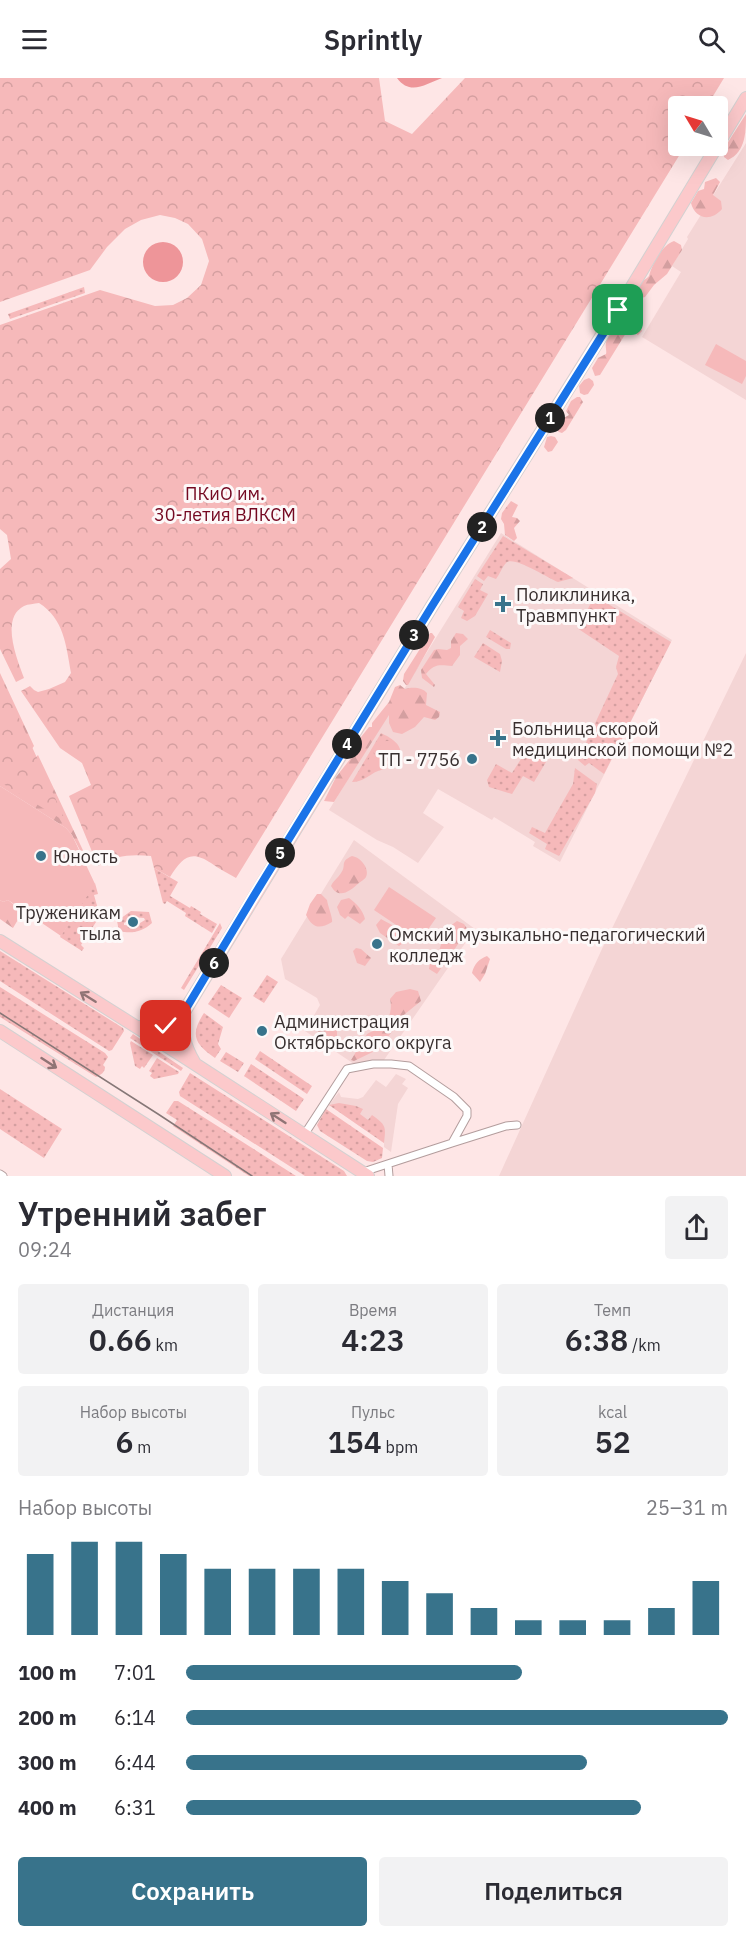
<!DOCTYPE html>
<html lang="ru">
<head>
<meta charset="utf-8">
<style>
  body { margin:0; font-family:"IBM Plex Sans",sans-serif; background:#f2f2f3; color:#2b2b33; height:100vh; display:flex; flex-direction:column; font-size:22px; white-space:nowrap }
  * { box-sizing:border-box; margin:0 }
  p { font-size:20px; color:#7c7c81 }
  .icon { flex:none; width:33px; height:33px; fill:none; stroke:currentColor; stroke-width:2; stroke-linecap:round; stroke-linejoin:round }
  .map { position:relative; height:1098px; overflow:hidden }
  .side { display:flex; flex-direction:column; background:#fff; flex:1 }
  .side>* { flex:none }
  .needle { width:39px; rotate:308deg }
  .fabs { position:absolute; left:668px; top:18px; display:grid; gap:12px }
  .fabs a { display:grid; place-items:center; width:60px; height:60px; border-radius:6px; background:#fff; box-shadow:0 6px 24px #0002; font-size:30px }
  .pin { position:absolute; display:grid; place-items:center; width:51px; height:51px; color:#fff; margin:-26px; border-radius:12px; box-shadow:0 3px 9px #0006 }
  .km { position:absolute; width:30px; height:30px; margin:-15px; border-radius:50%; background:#222; color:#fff; font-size:16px; line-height:30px; text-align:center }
  .round { display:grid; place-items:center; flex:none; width:63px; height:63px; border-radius:6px; background:#f2f2f3 }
  .overview { display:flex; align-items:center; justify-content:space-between; height:102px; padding:0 18px }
  h1 { font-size:33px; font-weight:600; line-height:45px }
  .metrics { display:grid; grid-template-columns:repeat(3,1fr); gap:9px; height:102px; padding:6px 18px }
  .metrics div { display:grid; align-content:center; border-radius:6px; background:#f2f2f3; text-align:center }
  .metrics b { font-size:30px; font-weight:600 }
  .metrics small { font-size:16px; font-weight:400 }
  .metrics p { font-size:16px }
  .chart { height:168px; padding:12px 18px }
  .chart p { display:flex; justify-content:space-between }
  .chart svg { width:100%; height:108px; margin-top:6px; stroke:#38738b; stroke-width:6 }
  .cta { display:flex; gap:12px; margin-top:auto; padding:12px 18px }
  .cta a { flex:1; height:69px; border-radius:6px; background:#38738b; color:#fff; font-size:24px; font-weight:600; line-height:69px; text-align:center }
  .cta a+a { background:#f2f2f3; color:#2b2b33 }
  ul { padding:0 18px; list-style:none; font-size:20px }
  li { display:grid; grid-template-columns:96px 72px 1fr; align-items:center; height:45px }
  li i { height:15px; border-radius:8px; background:#38738b }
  header { display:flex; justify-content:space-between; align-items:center; height:78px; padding:0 18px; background:#fff; font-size:27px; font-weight:600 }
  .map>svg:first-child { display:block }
  .built { fill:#f4d5d5 }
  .grass { fill:url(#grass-dots); fill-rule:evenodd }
  .forest { fill:url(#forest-firs) }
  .park { fill:url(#park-crowns) }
  .garden { fill:#f6b9ba }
  .water { fill:#ee9599 }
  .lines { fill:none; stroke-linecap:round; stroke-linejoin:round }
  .minor-casing { stroke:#b39d9d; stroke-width:9 }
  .primary-casing { stroke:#d3d1d1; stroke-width:14 }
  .minor { stroke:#fff; stroke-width:7 }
  .primary { stroke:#fcc9cb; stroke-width:12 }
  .tram { stroke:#867777; stroke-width:1.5 }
  .oneway { stroke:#907475 }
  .route-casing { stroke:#fff; stroke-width:12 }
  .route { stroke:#1a73e8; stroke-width:8 }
  .poi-dot { fill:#38738b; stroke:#fdf9f9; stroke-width:2 }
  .labels { text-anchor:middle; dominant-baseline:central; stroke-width:6; stroke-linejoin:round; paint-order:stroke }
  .park-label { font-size:18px; fill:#740821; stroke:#fdf9f9 }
  .poi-label { font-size:18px; fill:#382f2f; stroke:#fdf9f9; text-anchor:start }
</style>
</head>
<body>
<header><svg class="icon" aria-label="menu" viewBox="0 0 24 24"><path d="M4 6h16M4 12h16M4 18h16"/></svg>Sprintly<svg class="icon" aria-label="search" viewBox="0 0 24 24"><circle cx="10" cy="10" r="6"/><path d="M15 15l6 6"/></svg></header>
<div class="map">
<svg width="746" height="1098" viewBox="0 0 746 1098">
  <defs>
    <pattern id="grass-dots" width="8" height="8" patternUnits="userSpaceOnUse" patternTransform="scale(1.5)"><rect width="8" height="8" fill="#f6b9ba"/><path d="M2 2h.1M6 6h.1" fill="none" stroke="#d49fa0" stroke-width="1.8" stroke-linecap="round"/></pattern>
    <pattern id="forest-firs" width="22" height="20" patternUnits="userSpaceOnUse" patternTransform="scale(1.5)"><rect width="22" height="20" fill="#f6b9ba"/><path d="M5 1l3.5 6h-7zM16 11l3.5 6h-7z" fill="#d49fa0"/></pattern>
    <pattern id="park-crowns" width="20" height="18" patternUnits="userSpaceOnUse" patternTransform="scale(1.5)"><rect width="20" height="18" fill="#f6b9ba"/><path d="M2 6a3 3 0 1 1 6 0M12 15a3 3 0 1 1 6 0" fill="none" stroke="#d49fa0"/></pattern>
  </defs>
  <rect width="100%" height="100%" fill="#fee6e6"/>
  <!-- built -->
  <path class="built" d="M746,65V322L642,259L681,194L672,188L688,161L687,159Z
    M501,455L672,562L560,784L533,768L535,764L494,739L492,742L438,711L423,735L444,749L418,785L393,769L377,762L329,732Z
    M746,575V1098H499L601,873Z
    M354,762L475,851L384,982L354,986L305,953L320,927L317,920L285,901L281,881Z
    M396,996L406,1001L402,1006L408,1010L398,1026L391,1074L384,1069V1065L329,1027L339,1014L341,1019L358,1021L363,1019L376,1002L386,1009Z"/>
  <!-- grass -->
  <path class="grass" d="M84,209L85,215L10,241L8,236Z
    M503,458L573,500L558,504C547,500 513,477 506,485C502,489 500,496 496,501L488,498L484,503L477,498Z
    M475,501L483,506L480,512L488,516L475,538L467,543L461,540L464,533L458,529Z
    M595,518L671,564L604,696L589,685L585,688L578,682L618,596L616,589L619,578L577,550Z
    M490,552L511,565L510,571H506L486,559Z
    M483,565L500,576L502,583L500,594L474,579Z
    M381,655C391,660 401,665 401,677C394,686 388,690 378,693C368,697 364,704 352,704Z
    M530,667L549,679L534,704L523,698L512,716L489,709L487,702L496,686L512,695Z
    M575,690L597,706L595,715L559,778L545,771L547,766L529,755L532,749L545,755L573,706Z
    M154,790L178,804L170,818L190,830L191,828L201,834L200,836L217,846L212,855L185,838L186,835L167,823L165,826L163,825Z
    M95,805L98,816L94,817L98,831H101L103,840L102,843L98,841L81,867L84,870L82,873L60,859Z
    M131,833L149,834L152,845C142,854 132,856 119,853L117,843ZM133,839L144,840L145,842L135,848L124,847V845Z
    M220,845L222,850L184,912L181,910Z
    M0,873L123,950L124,953L112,972L109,973L0,903Z
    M267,897L278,904L264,925L253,918Z
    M221,907L242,920L229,940L208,926Z
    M0,909L105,975L108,979L103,987L105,989C105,994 101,997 96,999L0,939Z
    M204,935L223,949L218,966L221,971L215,980C194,966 190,956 204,935Z
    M133,956L183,990L181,993L130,960Z
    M131,963L153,977L144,990L142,988L140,991L135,988L130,965Z
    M260,973L312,1008L307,1016L255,981Z
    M226,974L244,985L238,994L220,983Z
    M157,980L179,994L178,996L154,1001L150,998L152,995L149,993Z
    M251,986L304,1021L296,1033L244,998Z
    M190,995L344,1093L347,1098H305L180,1018L179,1014Z
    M0,1011L62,1051L44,1080L0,1051Z
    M174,1023H178L296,1098H249L173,1048L177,1042L166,1035Z
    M339,1025L356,1028L363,1031L360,1036L368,1042L372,1037C386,1047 386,1048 384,1065L329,1027Z
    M326,1031L383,1070L382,1080L373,1084L367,1083L320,1053L317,1047Z"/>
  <!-- forest -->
  <path class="forest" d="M746,36C746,53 746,74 728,82L724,79L723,72Z
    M716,100L720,104L713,117L721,123L722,131C711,144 695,141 691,125L698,113L704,111L705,104Z
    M674,163L681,167L682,172L667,196L654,207L645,219L641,220L636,216C636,202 643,205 649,198C652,186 662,167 674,163Z
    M629,243L639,245L642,253L638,257L631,253L626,255L600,297L595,298L592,290L598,280L606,276C607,273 605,269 606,265C607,257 622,247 629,243Z
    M589,300L593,303L594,307L588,316L584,317L580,315L579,308L584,302Z
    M577,319H580L583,324L566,352L562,355L559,354L556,351L562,347L560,342L569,337L566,333L571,323Z
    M551,358L555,359L558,364L552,373L548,374L544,369L547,359Z
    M511,423L518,427L512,439L517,440L520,443L514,450L517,460L514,463L505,457L504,446L501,441L502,435Z
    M430,555H432L435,559L408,607H406L403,603L404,596Z
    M456,555L463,556L468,561L460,568V577L452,588C441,587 434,585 426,596L435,607L434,609L422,600L421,592L434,572L438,571L447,572L451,570V563Z
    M0,595L34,668L25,680L31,684L38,677L89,785L87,786L72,757L66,750L0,708Z
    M400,607L405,611C412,609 422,609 427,615L426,627L440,634L439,639L435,642L424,639L415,649L402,656L393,654L389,645V637L334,724L324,723L336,699L351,680L357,664L369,649H372V645L389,624L395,609Z
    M386,663H390L397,670L395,681L389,684L385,682V689L374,690L367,687L366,685L370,679L377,680L373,673Z
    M352,778C360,779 370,790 366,799C365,801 360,804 359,805C350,813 339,822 331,808C333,803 338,800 341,795C347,787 339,784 352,778Z
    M317,816H321L327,822C328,829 333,840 332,844C320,851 313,851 306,837L310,826Z
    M349,820C356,825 363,832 365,841L360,846L348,838L345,841L340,837L337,829L341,822Z
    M0,822L3,824L8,822L26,836L19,840L13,850L0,841Z
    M381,841C390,846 404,852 406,863L399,868L380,855L376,847Z
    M457,843L464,846L468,852L437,896L429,891L430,885L436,882L446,851Z
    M356,870L361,871L371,880L365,888L357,885L353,873Z
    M487,878L490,881L485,896L480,904L472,895C474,886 479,881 487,878Z
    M410,911L418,913L421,923L400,940L394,951L379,971L354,983L351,982L367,956C370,954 373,953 376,952C388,947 393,933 390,921L396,914Z
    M322,938L337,949V960C327,963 317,954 313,946L316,939Z"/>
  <!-- park -->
  <path class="park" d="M0,0H379L385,43L412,56L465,0H724L707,28H678V68H685L236,800C228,795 219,791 211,785C190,771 182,780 170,799L154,790L151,778C132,776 115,777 98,788L69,718L91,707L82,685L60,670L21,613L30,608L34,612L38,614L49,611L65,604L71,595C66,567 64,541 39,525C34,526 28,526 24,528C0,540 17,581 24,600L16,604L0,571V491L11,481L7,457L0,451V247L100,212L155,228L173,227L187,220L201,207L209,183L202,161L188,146L175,140L160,137L141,142L125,151L107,169L90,192L0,224Z
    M0,598L66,744L0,704V672L3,667L0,664Z"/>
  <!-- garden -->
  <path class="garden" d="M716,266L746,283V298L742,306L705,287Z
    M0,708L66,750L72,757L95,806L61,858L8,822L3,824L0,822Z
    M389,809L436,840L420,863L374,832Z"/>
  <!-- water -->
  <path class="water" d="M397,0H442C426,6 410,18 397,0Z
    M143 184a20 20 0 1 1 40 0a20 20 0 1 1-40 0Z"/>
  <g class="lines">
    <defs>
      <path id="minor" d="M304,1057L347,991L373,986H391L409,988L454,1019L467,1032V1038L452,1065L363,1094
        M452,1065L506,1048L517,1047
        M388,1086L389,1098
        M0,1096L3,1098"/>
      <path id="primary" d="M0,863L181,977L368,1098
        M184,934C181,954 184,967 194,984
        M138,949C160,953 168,949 184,934L432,528L624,222L746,20
        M0,953L225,1098"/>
    </defs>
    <!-- minor casing -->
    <use href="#minor" class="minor-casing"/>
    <!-- primary casing -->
    <use href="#primary" class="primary-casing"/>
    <!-- minor -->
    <use href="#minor" class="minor"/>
    <!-- primary -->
    <use href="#primary" class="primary"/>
    <!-- tram -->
    <path class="tram" d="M0,935L158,1036L252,1098"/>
  </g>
  <!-- one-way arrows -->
  <defs><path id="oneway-shaft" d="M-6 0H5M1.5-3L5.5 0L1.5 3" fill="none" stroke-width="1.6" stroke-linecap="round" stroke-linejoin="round" transform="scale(1.5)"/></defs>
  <g class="oneway">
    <use href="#oneway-shaft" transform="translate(88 919) rotate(-148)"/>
    <use href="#oneway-shaft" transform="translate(49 985) rotate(33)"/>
    <use href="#oneway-shaft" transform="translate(278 1040) rotate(-147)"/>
  </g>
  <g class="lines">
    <defs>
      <path id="route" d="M166,948L184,934L252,821L432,528L618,232"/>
    </defs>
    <!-- route casing -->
    <use href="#route" class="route-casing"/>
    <!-- route -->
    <use href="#route" class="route"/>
  </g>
  <!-- markers -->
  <g class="poi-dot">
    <path d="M500 517h6v6h6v6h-6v6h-6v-6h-6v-6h6z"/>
    <path d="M495 651h6v6h6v6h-6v6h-6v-6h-6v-6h6z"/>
    <circle cx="472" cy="681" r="6"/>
    <circle cx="41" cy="778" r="6"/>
    <circle cx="133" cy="844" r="6"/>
    <circle cx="377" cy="866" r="6"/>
    <circle cx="262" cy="953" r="6"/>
  </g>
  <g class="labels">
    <!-- park labels -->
    <g class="park-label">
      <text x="225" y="415">ПКиО им.<tspan x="225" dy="21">30-летия ВЛКСМ</tspan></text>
    </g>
    <!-- poi labels -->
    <g class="poi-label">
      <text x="516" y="516">Поликлиника,<tspan x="516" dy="21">Травмпункт</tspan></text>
      <text x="512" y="650">Больница скорой<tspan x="512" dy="21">медицинской помощи №2</tspan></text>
      <text x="460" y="681" text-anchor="end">ТП - 7756</text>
      <text x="53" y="778">Юность</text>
      <text x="121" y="834" text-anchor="end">Труженикам<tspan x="121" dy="21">тыла</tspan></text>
      <text x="389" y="856">Омский музыкально-педагогический<tspan x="389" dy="21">колледж</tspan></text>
      <text x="274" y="943">Администрация<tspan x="274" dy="21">Октябрьского округа</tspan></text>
    </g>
  </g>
</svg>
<div class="fabs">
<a><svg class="needle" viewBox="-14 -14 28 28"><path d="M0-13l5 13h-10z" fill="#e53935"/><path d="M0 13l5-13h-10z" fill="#7c7c81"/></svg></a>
</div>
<div class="pin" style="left:618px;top:232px;background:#1e9e55"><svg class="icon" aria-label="arrive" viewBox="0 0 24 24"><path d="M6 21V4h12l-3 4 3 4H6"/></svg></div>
<div class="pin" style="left:166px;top:948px;background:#d93025"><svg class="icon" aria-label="check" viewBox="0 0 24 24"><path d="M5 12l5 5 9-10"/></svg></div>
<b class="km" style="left:550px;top:340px">1</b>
<b class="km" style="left:482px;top:449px">2</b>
<b class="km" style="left:414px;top:557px">3</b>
<b class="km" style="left:347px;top:666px">4</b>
<b class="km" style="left:280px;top:775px">5</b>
<b class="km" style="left:214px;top:885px">6</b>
</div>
<section class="side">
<div class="overview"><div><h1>Утренний забег</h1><p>09:24</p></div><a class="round"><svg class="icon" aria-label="share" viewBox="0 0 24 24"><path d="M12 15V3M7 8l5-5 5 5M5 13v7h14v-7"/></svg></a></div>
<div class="metrics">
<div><p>Дистанция</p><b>0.66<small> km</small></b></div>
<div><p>Время</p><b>4:23</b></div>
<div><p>Темп</p><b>6:38<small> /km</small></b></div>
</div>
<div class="metrics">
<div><p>Набор высоты</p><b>6<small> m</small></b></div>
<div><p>Пульс</p><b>154<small> bpm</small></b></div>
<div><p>kcal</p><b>52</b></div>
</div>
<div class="chart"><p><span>Набор высоты</span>25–31 m</p>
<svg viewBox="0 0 160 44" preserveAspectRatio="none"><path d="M5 44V11M15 44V6M25 44V6M35 44V11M45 44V17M55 44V17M65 44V17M75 44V17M85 44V22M95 44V27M105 44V33M115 44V38M125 44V38M135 44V38M145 44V33M155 44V22"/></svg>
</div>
<ul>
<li><b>100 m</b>7:01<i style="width:62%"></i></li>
<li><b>200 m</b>6:14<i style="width:100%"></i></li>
<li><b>300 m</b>6:44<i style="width:74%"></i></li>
<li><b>400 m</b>6:31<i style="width:84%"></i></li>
</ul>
<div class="cta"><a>Сохранить</a><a>Поделиться</a></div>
</section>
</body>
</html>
